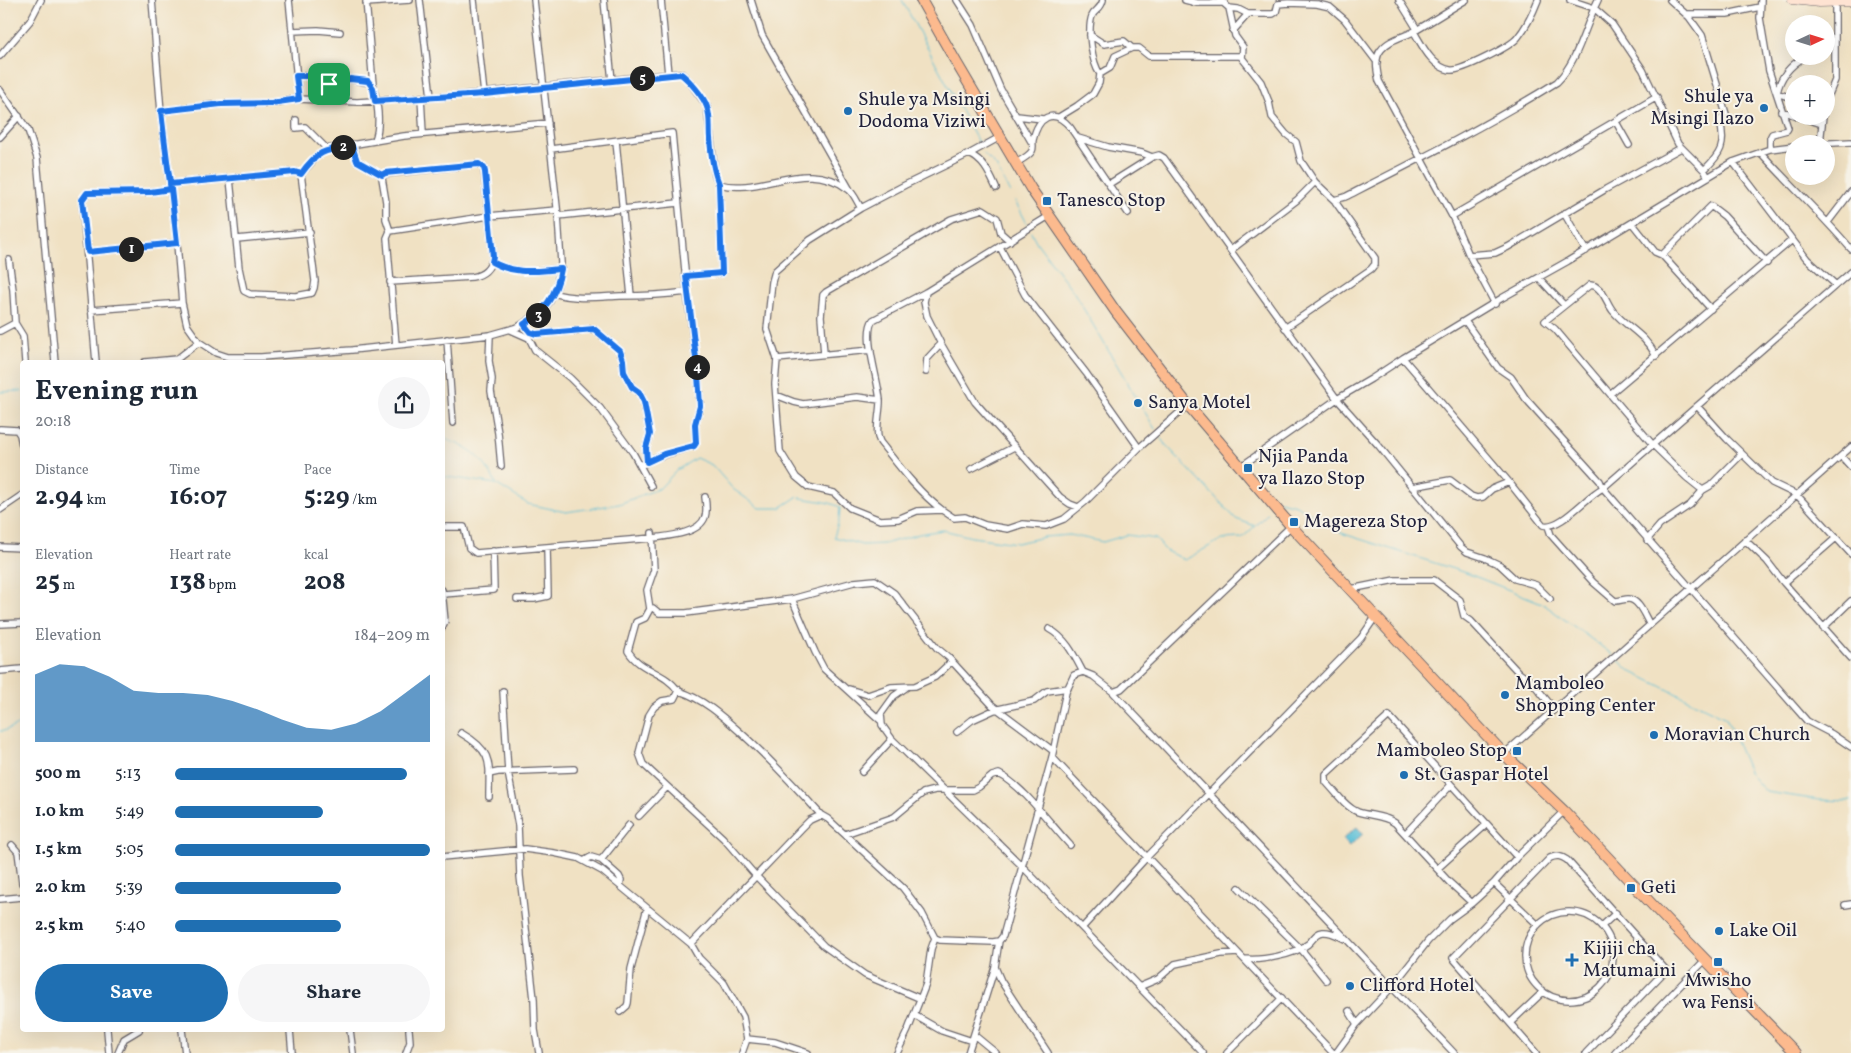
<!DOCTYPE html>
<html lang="en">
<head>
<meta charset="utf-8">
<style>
  body { margin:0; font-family:Vollkorn,serif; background:#f6f6f7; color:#1f2937; height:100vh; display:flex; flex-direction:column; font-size:19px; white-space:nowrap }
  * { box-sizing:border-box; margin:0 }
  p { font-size:16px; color:#747a83 }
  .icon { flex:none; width:28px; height:28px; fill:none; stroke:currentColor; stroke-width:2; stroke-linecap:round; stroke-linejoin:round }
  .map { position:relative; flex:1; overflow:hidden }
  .sheet { position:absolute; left:20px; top:360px; width:425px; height:672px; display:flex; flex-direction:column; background:#fff; border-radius:5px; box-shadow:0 5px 20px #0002 }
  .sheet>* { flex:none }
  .needle { width:32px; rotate:86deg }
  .fabs { position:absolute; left:1785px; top:15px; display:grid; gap:10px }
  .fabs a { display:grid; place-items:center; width:50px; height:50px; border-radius:50%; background:#fff; box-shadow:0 5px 20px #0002; font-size:25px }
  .pin { position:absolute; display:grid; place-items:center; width:42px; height:42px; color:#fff; margin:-21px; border-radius:10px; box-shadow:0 2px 8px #0006 }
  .km { position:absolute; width:25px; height:25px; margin:-12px; border-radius:50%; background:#222; color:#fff; font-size:14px; line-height:25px; text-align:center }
  .round { display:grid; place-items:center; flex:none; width:52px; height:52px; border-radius:26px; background:#f6f6f7 }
  .headline { display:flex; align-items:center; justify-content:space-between; height:85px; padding:0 15px }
  h1 { font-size:28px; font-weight:700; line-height:38px }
  .stats { display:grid; grid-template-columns:repeat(3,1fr); gap:8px; height:85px; padding:5px 15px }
  .stats div { display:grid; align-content:center }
  .stats b { font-size:25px; font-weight:700 }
  .stats small { font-size:14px; font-weight:400 }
  .stats p { font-size:14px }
  .chart { height:140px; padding:10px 15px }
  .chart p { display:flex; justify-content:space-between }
  .chart svg { width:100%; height:90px; margin-top:5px; fill:#1f6fb2; opacity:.7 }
  .cta { display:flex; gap:10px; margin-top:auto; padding:10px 15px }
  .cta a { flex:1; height:58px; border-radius:30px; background:#1f6fb2; color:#fff; font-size:20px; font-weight:700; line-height:58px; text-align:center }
  .cta a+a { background:#f6f6f7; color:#1f2937 }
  ul { padding:0 15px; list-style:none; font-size:16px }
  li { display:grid; grid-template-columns:80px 60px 1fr; align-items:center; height:38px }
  li i { height:12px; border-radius:6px; background:#1f6fb2 }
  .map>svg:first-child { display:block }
  .water { fill:#58bed6; stroke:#3d7088 }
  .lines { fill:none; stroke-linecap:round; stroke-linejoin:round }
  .stream { stroke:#58bed6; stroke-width:1 }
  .street-casing { stroke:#6a656b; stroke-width:8 }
  .secondary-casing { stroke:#6a656b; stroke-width:9 }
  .highway-casing { stroke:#6a656b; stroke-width:12 }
  .street { stroke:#fff; stroke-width:5.5 }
  .secondary { stroke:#fee3d2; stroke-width:8 }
  .highway { stroke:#fcba8e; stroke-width:10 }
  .route-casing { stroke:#fff; stroke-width:10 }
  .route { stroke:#1a73e8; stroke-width:6 }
  .poi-dot { fill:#1f6fb2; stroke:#f7f3e8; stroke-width:2 }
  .labels { text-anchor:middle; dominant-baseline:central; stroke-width:4; stroke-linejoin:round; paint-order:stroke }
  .poi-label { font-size:19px; fill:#22223b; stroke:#f7f3e8; text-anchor:start }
</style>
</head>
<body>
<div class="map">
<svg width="1851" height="1053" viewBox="0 0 1851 1053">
  <rect width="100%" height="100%" fill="#f7f3e8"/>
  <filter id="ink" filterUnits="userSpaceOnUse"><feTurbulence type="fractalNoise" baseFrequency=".02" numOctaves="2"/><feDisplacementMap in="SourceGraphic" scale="10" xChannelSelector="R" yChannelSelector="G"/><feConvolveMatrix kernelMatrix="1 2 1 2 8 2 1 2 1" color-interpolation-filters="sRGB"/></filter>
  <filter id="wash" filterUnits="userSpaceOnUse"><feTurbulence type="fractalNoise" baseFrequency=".0096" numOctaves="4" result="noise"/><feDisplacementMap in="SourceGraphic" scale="20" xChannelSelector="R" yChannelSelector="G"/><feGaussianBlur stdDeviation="1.12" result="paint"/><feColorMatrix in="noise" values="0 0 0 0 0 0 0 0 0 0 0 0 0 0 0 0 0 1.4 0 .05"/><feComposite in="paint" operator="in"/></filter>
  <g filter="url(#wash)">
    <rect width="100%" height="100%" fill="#f0e1c3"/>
    <!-- water -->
    <path class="water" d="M1357,827L1363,834L1349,846L1343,839Z"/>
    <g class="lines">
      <!-- stream -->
      <path class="stream" d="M902,0L979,144
        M983,153L996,166L1010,193
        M1015,201L1028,225
        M1031,232L1037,243L1073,291L1155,429
        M0,392L22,391
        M1159,436L1164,443L1236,519L1255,526L1268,513
        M442,438C473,449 480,454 496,483
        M442,476L496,484L528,504L566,512L619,504L660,488L677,470L696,458L712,465L733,489L760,508H780L797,497C812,501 826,500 840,507L839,520L834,537L862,545L884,544L919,534L943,530L972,537L1017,543L1044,537L1070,535L1103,542L1127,535L1156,539L1166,551L1185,560L1222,539L1242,538L1255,526
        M1278,503L1280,501L1296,505L1344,534L1469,574L1542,603L1613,655
        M1616,658L1630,671L1726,718L1750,774L1766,792L1819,800L1851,801
        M0,731H4L22,723"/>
    </g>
  </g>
  <g filter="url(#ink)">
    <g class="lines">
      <defs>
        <path id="street" d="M152,0L161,112L176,232L182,303L187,325L199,342L216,353L228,357H261L352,350L490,335L518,327L542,311L550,301L557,286L561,263L558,216L534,0
          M289,0L299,99
          M366,0L373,85
          M420,0L431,97
          M474,0L484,94
          M604,0L612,81
          M661,0L668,74
          M751,0L762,35L850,190
          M957,0L973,25L1001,90L1032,143
          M1185,0L1197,3H1225
          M1220,0L1229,8L1235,36L1243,47L1242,58L1261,82L1269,102L1272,117L1286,134L1296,142L1301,161L1315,182L1334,200L1375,258V264L1371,269L1285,328
          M1399,0L1417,29
          M1466,0C1449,10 1432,21 1415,31C1404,37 1389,39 1381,50C1374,58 1377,71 1379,81L1452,216L1469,255L1495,304
          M1570,0L1594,8L1612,24L1643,70L1678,144L1704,170L1708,177
          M1670,0L1689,17L1702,35L1726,114L1720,121C1726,145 1721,154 1704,170
          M1761,0L1760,18L1769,71L1788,128L1787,130L1772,134L1770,138V149
          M366,3L410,0
          M1229,8L1238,9L1248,14
          M1686,14H1727L1760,7
          M292,31L318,30L340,32
          M1233,31L1248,14H1273L1276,12L1278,4L1288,3L1317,4L1330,7L1345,20L1377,62
          M1414,32C1422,45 1432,67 1450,70C1460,72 1512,46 1518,37C1527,26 1533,13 1538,0
          M1090,35L1104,44L1124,41L1132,48H1139L1149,56H1241
          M1826,45L1834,40
          M0,56L30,21L41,0
          M1100,74C1092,63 1087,30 1092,16C1095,9 1101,10 1103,0
          M296,76H317L331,84L350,79L371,83C378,98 381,125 375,140
          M0,90L28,130L37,158L55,362
          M421,97L423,134
          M1794,99L1777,93C1780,76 1792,64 1806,56
          M1826,102L1835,80V3
          M161,111L221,104L271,103L299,99L357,102L453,96L681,73L689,81L707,106L715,175L719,184C761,196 806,157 848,189C854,193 857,202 861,208
          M1781,111L1794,115
          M1017,116L1043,119
          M1797,116L1822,124
          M1059,117L1077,106L1093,94L1099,83L1100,74L1110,68L1115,56L1132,48
          M296,120V128L305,127L327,149
          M1616,122L1629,145
          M0,137L19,116
          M1000,137L969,154L905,185L861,208L810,240L775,271L772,282L767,329L777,359L775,384L780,451L796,477L808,487L834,493L850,508L880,520L898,519L917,511L942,510L954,518L965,517L985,525L1008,529L1023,524L1046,526L1064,519L1085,502L1139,448L1188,405
          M1078,138L1108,147L1142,153L1152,157
          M616,141L631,296
          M1820,143L1823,116
          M1814,144L1851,142
          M353,146L357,161L382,175
          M551,149L672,133L687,292L698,375L700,406L695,424L696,443L694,446L654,458L640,466
          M1761,153C1790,185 1822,215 1851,249
          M969,154C984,160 990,175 996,188
          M1733,162L1807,259L1836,285
          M1016,163C1021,160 1029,156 1032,151C1034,147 1032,144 1033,140C1038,117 1053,107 1070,127L1128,213
          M301,174L316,157L327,149L404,136L548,123
          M170,184L295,172L301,174L315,281L314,288L312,293L296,296L250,294L244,291L239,268L230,179
          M1109,184L1152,157L1159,155L1164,158L1337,399L1379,446L1461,547L1467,552L1485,558L1500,565L1515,579L1536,585L1550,599
          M1334,200L1345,197C1416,161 1488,125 1557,82C1578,61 1585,26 1598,0
          M1564,213L1586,251
          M558,216L678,203
          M1452,216L1657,97
          M1828,222L1851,192
          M1632,223L1655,252L1662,255L1711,309
          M390,231L386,219V202L382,178L384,174L479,164L484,168L493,257C490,269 484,275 472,277L390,282
          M237,239L310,232
          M1000,247L1025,295L1086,373L1139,448
          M1231,250L1297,200L1315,182
          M88,252L177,243
          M1469,255L1495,253L1508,247L1606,189L1681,148
          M1662,255L1711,206L1724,216L1767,263
          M9,260L13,290L15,323L23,336L25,362
          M492,262C516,275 535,271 561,269
          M686,276L722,273L719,184
          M1539,278L1564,305
          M926,292L924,302L927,316L941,344L975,402L1060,497L1070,504L1078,507
          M553,293C575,300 598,297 620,296C643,296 665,295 687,292
          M91,310L182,303
          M1465,321L1498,368L1511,377L1526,399L1600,481L1603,488L1851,272
          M524,324L530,332L536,334L594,329L620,351L623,360L624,372L632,387L639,392L644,402L650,435L646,448L647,462
          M511,330L529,338L535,350L570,378L600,408L633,453L651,486
          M0,331L15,323
          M490,335L489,361L492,379L491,391L498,433L501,466
          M447,339L453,423
          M396,345L387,238L390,231L489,216L557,210
          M824,354L821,316L823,295L826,292L951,219L983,209L997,218L1001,233L1010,241
          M1656,356C1645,334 1627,328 1613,311C1606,302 1605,292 1595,286L1590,285L1545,321L1555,329L1653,445L1686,477L1701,489L1703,490L1710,486L1742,454
          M1403,358L1509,482L1543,525C1561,530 1587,495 1603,488L1807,721L1832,734L1851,747
          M777,359L871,350
          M96,362L82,201L87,193L150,192L171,189
          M145,362L177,359L199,342
          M926,372L927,359L941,344
          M1610,394L1792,240
          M776,395L794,402L803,404L857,397L880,400
          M1697,406L1727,439L1772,483L1797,495L1851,554
          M0,429L17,430L20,435L22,445
          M1841,456L1851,467
          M1240,467L1337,399L1371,379L1403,358L1502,298L1568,261L1733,162L1770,149L1794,146
          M971,469L1014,447
          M1412,487L1450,480L1471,496L1477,498L1483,497L1492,489L1509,482
          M0,510L22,495
          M942,510C918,492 899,466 880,442L878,437C876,425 880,413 880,401C879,381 862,335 873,320L926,292L1049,216
          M1548,526L1551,535L1593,582L1615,601C1620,601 1624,599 1628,599C1639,599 1645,617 1650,625
          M442,527H464L469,548L476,553L653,538C668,536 699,534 705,517C707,511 706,503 705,497
          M652,533L654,570L647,590L650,609L653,608L659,613H686L792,599L854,582L875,580L894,593L937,648L948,657L992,705L1052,750
          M1647,540L1660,525L1690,505L1703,490
          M1745,540L1767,561L1784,583L1851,658
          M0,547L22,548
          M1784,583L1836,538
          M1351,589L1395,580H1434L1460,600L1464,616L1471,621L1519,673L1532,682L1554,709
          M442,590L445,621L442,628
          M443,594L494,590L493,551
          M517,599H534L548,596L547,547
          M792,599L815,652L824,669L880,720
          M650,609L645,618L636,622L628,651C640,671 666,672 678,691L674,699L662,701L654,707L649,715L639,753L643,764L723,838L756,876L824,946L865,975L919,998
          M0,624L22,623
          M1823,628L1851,601
          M1049,629C1066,638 1074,655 1083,672
          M0,671L22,669
          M907,687L894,696L881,714L882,725L892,739L1022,866L1203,1053
          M678,689L679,691C703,699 721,715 740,732C769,758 795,786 821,815
          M849,689L868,695L891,687L915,686L935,677L951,662
          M503,691L508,772L518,825L520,876L534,999L535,1030L539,1053
          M1113,692L1454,1053
          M957,732L972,720L994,710L1034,701L1047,691L1068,688
          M461,733C494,752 489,763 489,797
          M1504,754L1851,447
          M1052,757L1333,1053
          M862,772L892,739
          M489,774L498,772L574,769
          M639,816L667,787
          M1406,833L1451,785
          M845,834L894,817L923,793L935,790H973L979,787L992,776L999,774C1023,786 1051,825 1070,845
          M12,845L18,852L22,883
          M442,857L525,849L554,853L578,858L602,871L691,944
          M584,861L591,857L601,860
          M1437,869L1487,824
          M1494,883L1538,925
          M620,885L621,880L619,876L601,860L629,825
          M1239,888L1301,949L1326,980
          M0,899L22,897
          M1472,903L1449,882L1395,823C1384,815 1370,816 1358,812C1345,807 1335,791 1326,782V774L1389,716L1517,857
          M1845,905L1851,904
          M1525 956a44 44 0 1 1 88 0a44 44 0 1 1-88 0Z
          M1602,926L1616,913
          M1082,928L1147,857L1361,638L1376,616
          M1244,959C1262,961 1294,955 1308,944C1314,939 1315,933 1323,932C1331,931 1338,936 1345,939
          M995,967L1001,981L1048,1053
          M1139,987L1158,979L1175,964L1221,954L1238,953
          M1349,1011L1357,1024
          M620,1012L627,1006L628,1003L631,969L647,908
          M914,1015L942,1031L972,1041
          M1510,1023L1543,992
          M107,1030L109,1053
          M182,1030L185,1053
          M290,1030L292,1053
          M350,1030L353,1053
          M974,1035L996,1053
          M747,1039L775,1042L808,1053
          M118,1053L124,1039L139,1030
          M406,1053L410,1042L409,1030
          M742,1053L747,1039L743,1017L724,983L699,958L691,944L801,829L810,820L821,815L828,819L903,888L922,913L935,938L940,940L993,942L999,941
          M897,1053L908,1030L926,984L931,949L935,938
          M968,1053L995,967L999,941L1003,936L1052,757L1066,692L1074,675L1083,672L1093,676L1113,692L1121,689L1291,526
          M1227,1053L1282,998
          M1336,1053L1357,1024L1391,988L1428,941L1450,919L1472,903L1494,883L1517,857L1564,811
          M1536,1053L1453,958L1550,858C1557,855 1561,856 1567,860L1666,970L1586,1053
          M1615,1053L1705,960"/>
        <path id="secondary" d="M1792,0L1819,3L1851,2"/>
        <path id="highway" d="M921,0L956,62L1031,189L1116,312L1188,405L1291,526L1504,754L1564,811L1661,914L1796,1053"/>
      </defs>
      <!-- street casing -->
      <use href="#street" class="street-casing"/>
      <!-- secondary casing -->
      <use href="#secondary" class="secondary-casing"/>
      <!-- highway casing -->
      <use href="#highway" class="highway-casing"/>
      <!-- street -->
      <use href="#street" class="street"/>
      <!-- secondary -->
      <use href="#secondary" class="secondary"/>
      <!-- highway -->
      <use href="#highway" class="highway"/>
    </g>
  </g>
  <g class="lines" filter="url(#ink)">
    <defs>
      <path id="route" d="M329,84L317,76H296L299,99L271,103L221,104L161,111C164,137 167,163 171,189L177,243L88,252L82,200L87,193L150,192L171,189L170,184L295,172L301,174C318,150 325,150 352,146L357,161L382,175L385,173L479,164L484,168L485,172L493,257L492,262C516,275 534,271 561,269C557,293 545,312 524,324L530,332L536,334L594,329L620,351L623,360L624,372L632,387L639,392L644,402L650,434L646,448L647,462L664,454L694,446L696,443L695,424L700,406L698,375L686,276L722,273L719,184C713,170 711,153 710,138C709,128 711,117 707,107C704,97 689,80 681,74L484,94L375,101L373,88L368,81L350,79L334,84H329"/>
    </defs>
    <!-- route casing -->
    <use href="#route" class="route-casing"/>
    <!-- route -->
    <use href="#route" class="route"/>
  </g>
  <!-- markers -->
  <g class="poi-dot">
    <circle cx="1764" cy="108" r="5"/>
    <circle cx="848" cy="111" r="5"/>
    <rect x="1042" y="196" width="10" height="10" rx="2.5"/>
    <circle cx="1138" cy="403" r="5"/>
    <rect x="1243" y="463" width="10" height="10" rx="2.5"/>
    <rect x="1289" y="517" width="10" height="10" rx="2.5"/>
    <circle cx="1505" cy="695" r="5"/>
    <circle cx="1654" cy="735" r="5"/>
    <rect x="1512" y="746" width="10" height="10" rx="2.5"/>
    <circle cx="1404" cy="775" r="5"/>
    <rect x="1626" y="883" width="10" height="10" rx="2.5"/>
    <circle cx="1719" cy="931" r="5"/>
    <path d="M1569.5 952.5h5v5h5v5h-5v5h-5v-5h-5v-5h5z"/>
    <rect x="1713" y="957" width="10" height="10" rx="2.5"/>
    <circle cx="1350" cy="986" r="5"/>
  </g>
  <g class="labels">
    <!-- poi labels -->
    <g class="poi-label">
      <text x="1754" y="97" text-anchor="end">Shule ya<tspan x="1754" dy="22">Msingi Ilazo</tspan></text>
      <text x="858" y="100">Shule ya Msingi<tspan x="858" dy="22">Dodoma Viziwi</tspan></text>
      <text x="1057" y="201">Tanesco Stop</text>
      <text x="1148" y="403">Sanya Motel</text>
      <text x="1258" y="457">Njia Panda<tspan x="1258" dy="22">ya Ilazo Stop</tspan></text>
      <text x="1304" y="522">Magereza Stop</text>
      <text x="1515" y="684">Mamboleo<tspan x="1515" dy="22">Shopping Center</tspan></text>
      <text x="1664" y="735">Moravian Church</text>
      <text x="1507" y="751" text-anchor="end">Mamboleo Stop</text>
      <text x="1414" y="775">St. Gaspar Hotel</text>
      <text x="1641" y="888">Geti</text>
      <text x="1729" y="931">Lake Oil</text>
      <text x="1583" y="949">Kijiji cha<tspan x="1583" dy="22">Matumaini</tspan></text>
      <text x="1718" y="981" text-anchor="middle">Mwisho<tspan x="1718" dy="22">wa Fensi</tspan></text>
      <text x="1360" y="986">Clifford Hotel</text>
    </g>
  </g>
</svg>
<div class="fabs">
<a><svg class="needle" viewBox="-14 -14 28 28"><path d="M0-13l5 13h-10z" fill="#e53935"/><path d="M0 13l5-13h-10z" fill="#747a83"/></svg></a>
<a>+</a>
<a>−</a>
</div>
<div class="pin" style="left:329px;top:84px;background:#1e9e55"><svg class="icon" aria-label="arrive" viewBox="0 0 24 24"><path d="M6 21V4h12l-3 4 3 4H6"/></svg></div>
<b class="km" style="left:131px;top:249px">1</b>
<b class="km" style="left:343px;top:147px">2</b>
<b class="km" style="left:538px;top:315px">3</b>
<b class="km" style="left:697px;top:367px">4</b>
<b class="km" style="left:642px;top:78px">5</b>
<section class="sheet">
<div class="headline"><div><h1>Evening run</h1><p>20:18</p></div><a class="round"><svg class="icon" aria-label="share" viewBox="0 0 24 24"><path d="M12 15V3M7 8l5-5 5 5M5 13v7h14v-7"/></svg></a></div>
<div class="stats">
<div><p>Distance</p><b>2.94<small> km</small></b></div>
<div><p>Time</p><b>16:07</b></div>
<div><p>Pace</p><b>5:29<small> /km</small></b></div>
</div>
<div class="stats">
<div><p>Elevation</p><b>25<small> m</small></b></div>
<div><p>Heart rate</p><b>138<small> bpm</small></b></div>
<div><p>kcal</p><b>208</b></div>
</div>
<div class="chart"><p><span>Elevation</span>184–209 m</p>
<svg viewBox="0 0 160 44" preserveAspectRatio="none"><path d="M0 44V11L10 6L20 7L30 12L40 19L50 20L60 20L70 21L80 24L90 28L100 33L110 37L120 38L130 35L140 29L150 20L160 11V44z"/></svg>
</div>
<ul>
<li><b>500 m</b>5:13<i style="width:91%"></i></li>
<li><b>1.0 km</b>5:49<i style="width:58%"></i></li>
<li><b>1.5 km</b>5:05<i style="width:100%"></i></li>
<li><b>2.0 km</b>5:39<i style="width:65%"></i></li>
<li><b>2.5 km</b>5:40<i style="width:65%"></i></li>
</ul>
<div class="cta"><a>Save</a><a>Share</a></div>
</section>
</div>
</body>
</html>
